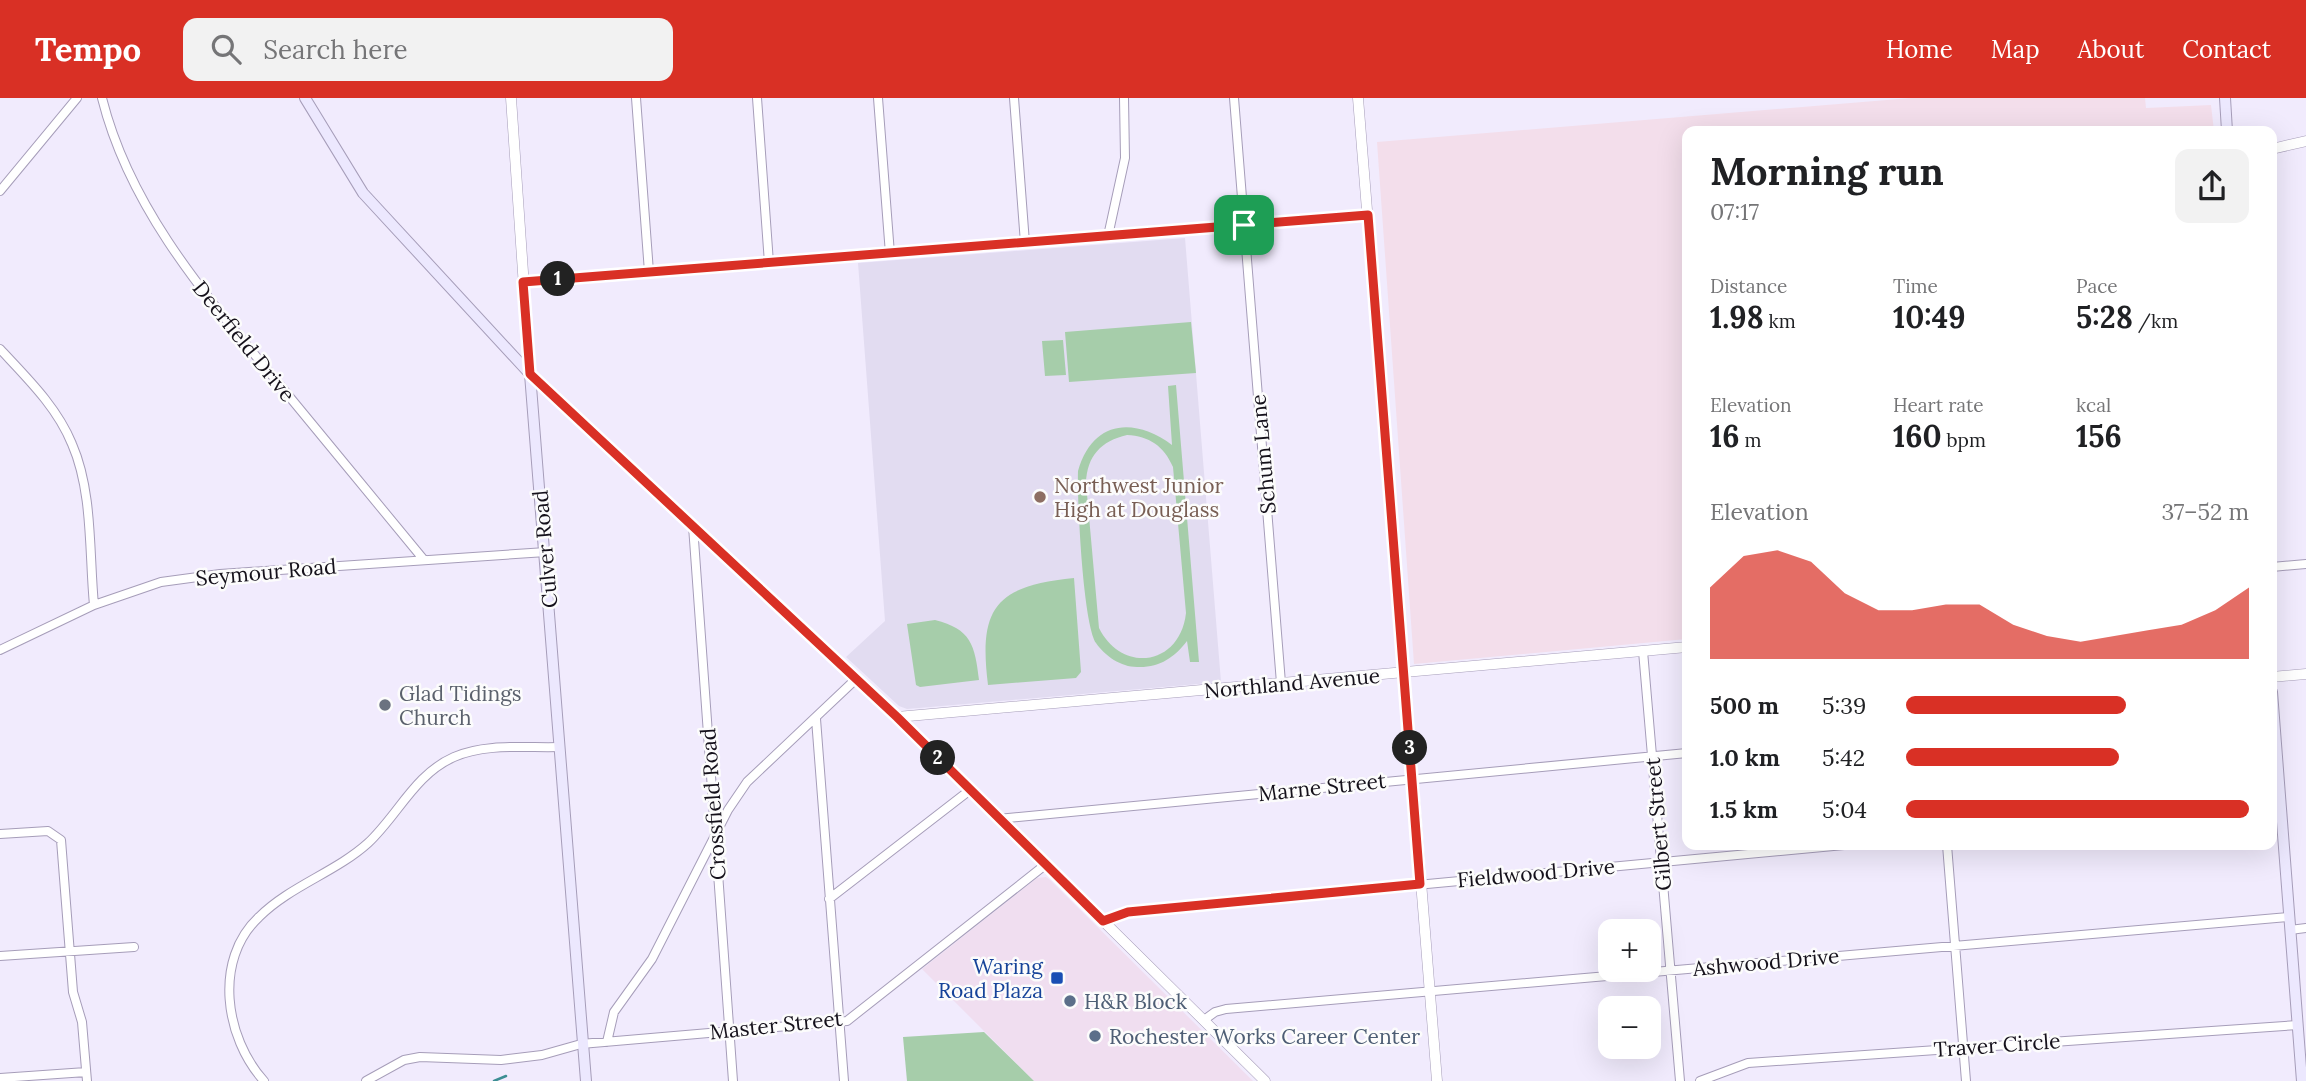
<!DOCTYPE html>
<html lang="en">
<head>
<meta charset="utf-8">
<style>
  body { margin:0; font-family:Lora,serif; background:#f2f2f2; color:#202124; height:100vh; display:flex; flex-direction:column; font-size:26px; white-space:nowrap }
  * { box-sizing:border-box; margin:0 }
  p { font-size:23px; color:#757577 }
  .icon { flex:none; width:38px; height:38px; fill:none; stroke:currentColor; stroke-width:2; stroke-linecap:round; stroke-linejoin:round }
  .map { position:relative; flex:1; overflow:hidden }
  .drawer { position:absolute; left:1682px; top:28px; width:595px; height:724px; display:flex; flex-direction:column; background:#fff; border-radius:14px; box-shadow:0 7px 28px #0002 }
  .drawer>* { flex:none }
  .tools { position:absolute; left:1598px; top:821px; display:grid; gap:14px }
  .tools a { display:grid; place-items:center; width:63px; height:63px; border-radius:14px; background:#fff; box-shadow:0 7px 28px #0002; font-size:35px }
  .pin { position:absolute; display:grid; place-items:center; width:60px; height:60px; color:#fff; margin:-30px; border-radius:14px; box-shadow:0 4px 10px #0006 }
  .km { position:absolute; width:35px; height:35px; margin:-18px; border-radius:50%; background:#222; color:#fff; font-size:19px; line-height:35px; text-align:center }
  .round { display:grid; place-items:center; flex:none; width:74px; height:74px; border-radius:14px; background:#f2f2f2 }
  .summary { display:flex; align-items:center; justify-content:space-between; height:119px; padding:0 28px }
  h1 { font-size:38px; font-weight:700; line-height:52px }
  .figures { display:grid; grid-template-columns:repeat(3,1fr); gap:10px; height:119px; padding:7px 28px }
  .figures div { display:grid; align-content:center }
  .figures b { font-size:30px; font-weight:700 }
  .figures small { font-size:19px; font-weight:400 }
  .figures p { font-size:19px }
  .chart { height:196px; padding:14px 28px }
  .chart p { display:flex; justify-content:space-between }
  .chart svg { width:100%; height:126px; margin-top:7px; fill:#d93025; opacity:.7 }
  ul { padding:0 28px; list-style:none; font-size:23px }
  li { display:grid; grid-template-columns:112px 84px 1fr; align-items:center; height:52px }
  li i { height:18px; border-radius:9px; background:#d93025 }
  header { display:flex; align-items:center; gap:42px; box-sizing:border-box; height:98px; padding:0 35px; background:#d93025; color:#fff }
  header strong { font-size:33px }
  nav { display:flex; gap:38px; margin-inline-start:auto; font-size:24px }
  .search { width:490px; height:63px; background:#f2f2f2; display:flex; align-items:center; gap:18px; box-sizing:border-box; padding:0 24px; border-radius:14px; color:#757577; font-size:26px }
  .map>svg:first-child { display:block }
  .commercial { fill:#f0def0 }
  .industrial { fill:#f3deeb }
  .built { fill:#e2dcf1 }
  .green { fill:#a6cdaa; fill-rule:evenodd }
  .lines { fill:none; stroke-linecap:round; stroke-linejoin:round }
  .stream { stroke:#3c8e93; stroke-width:2.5 }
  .minor-casing { stroke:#a69db9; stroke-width:10 }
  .tertiary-casing { stroke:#a69db9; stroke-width:11 }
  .secondary-casing { stroke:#a69db9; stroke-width:12 }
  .minor { stroke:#fff; stroke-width:8 }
  .tertiary { stroke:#fff; stroke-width:10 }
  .secondary { stroke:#ece8fe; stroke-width:10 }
  .route-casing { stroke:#fff; stroke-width:14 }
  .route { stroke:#d93025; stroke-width:9 }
  .education-dot { fill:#8d6e63; stroke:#fcfcfc; stroke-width:2.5 }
  .worship-dot { fill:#6b7280; stroke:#fcfcfc; stroke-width:2.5 }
  .transit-dot { fill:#1a4fb4; stroke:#fcfcfc; stroke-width:2.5 }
  .service-dot { fill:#5c6f8a; stroke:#fcfcfc; stroke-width:2.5 }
  .labels { text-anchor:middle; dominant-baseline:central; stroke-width:5; stroke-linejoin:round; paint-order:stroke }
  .street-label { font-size:21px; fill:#15111b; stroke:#fcfcfc }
  .education-label { font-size:21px; fill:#785e54; stroke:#fcfcfc; text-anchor:start }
  .worship-label { font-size:21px; fill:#5b616d; stroke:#fcfcfc; text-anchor:start }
  .transit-label { font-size:21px; fill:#164399; stroke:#fcfcfc; text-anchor:end }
  .service-label { font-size:21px; fill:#4e5e75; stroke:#fcfcfc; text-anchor:start }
</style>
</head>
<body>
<header>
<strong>Tempo</strong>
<div class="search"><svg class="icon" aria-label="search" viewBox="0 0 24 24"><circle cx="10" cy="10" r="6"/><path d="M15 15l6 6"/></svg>Search here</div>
<nav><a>Home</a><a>Map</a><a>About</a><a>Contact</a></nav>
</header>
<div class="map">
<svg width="2306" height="983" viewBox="0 0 2306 983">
  <rect width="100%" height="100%" fill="#f1ebfd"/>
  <!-- commercial -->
  <path class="commercial" d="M1046,779L1050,782L1253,983H1034L922,871L1037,780Z"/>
  <!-- industrial -->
  <path class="industrial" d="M1911,0H2145L2146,10L2211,7L2214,33H1687V541L1414,566L1377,44Z"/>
  <!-- built -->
  <path class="built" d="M1185,140L1221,584L907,611L899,608L846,559L885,523L858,165Z"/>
  <!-- green -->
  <path class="green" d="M1191,224L1196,275L1069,284L1065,234Z
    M1063,242L1066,277L1045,278L1042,243Z
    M1176,287L1199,564H1190L1187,543C1174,560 1159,570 1137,569C1121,569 1105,558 1096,545C1083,525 1077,401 1078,373C1093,322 1134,319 1172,347L1168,288ZM1127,337C1149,338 1164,348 1173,369L1186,515C1180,568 1122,576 1099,530L1086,385C1087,358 1101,343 1127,337Z
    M1074,480L1081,574L1076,580L988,587C978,508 997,488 1074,480Z
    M935,522C971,531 975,547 979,582L920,589L916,587L907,526Z
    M984,934L1034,983H907L903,939Z"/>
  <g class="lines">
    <!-- stream -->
    <path class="stream" d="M494,983L506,978"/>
    <defs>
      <path id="minor" d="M102,0C130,112 207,199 279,286C327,345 376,403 424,462
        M636,0L649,174
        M757,0L769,165
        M878,0L890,156
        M1014,0L1025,145
        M1234,0L1281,585
        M0,93L77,0
        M1108,138L1125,60L1124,0
        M0,251C27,280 57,309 72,346C93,394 89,455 94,507
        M693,428L733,983
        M2272,469L2306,466
        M0,552L94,507L161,484L220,476L546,454
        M1643,553L1680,983
        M816,621L844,983
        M998,721L1687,655
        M0,736L48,733L61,742L73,894L82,924L87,983
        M1947,747L1966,983
        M829,801L970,692
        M1103,823L1128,814L1844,747
        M2290,832L2306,830
        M0,858L134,849
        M1204,922L1215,914L1226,911L2289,819
        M607,944L614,914L652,861L728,712L747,684L856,581
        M0,980L86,974
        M264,983C225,940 213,862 259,819C290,788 336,774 368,745C398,717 415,676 454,659C485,645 526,650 559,649
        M366,983L404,962L420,959L501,962L542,957L581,946L847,923L1045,767
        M1700,983L1748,965L2298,927"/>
      <path id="tertiary" d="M511,0L530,276L897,619L1265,983
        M1358,0L1437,983
        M2272,51L2306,43
        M522,184L1368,117
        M2272,579L2306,576
        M897,619L1687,549"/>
      <path id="secondary" d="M305,0L363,95L530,276L586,983
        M2225,0L2227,33
        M2272,594L2302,983"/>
    </defs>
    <!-- minor casing -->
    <use href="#minor" class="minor-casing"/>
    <!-- tertiary casing -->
    <use href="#tertiary" class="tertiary-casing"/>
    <!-- secondary casing -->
    <use href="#secondary" class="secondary-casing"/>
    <!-- minor -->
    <use href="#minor" class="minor"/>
    <!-- tertiary -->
    <use href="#tertiary" class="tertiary"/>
    <!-- secondary -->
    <use href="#secondary" class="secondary"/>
  </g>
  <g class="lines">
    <defs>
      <path id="route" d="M1368,117L1420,786L1128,814L1103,823L897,619L530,276L523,184Z"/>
    </defs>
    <!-- route casing -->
    <use href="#route" class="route-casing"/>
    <!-- route -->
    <use href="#route" class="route"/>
  </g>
  <!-- markers -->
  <circle class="education-dot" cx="1040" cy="399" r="7"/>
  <circle class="worship-dot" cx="385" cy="607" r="7"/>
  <rect class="transit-dot" x="1050" y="873" width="14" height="14" rx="3.5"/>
  <g class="service-dot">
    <circle cx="1070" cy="903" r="7"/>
    <circle cx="1095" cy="938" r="7"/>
  </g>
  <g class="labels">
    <!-- street labels -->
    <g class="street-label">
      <text transform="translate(244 243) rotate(51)">Deerfield Drive</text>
      <text transform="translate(1263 356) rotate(-95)">Schum Lane</text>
      <text transform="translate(545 451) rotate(-95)">Culver Road</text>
      <text transform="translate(266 474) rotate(-5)">Seymour Road</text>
      <text transform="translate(1292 585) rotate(-5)">Northland Avenue</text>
      <text transform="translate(1322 689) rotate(-6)">Marne Street</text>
      <text transform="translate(713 706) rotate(-94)">Crossfield Road</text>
      <text transform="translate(1658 726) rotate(-95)">Gilbert Street</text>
      <text transform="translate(1536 775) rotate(-5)">Fieldwood Drive</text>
      <text transform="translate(1766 864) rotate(-5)">Ashwood Drive</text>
      <text transform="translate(776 927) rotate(-6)">Master Street</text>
      <text transform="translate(1997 947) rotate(-4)">Traver Circle</text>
    </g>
    <!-- education labels -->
    <g class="education-label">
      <text x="1054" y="387">Northwest Junior<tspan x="1054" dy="24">High at Douglass</tspan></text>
    </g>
    <!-- worship labels -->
    <g class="worship-label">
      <text x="399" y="595">Glad Tidings<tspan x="399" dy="24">Church</tspan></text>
    </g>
    <!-- transit labels -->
    <g class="transit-label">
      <text x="1043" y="868">Waring<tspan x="1043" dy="24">Road Plaza</tspan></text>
    </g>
    <!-- service labels -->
    <g class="service-label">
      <text x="1084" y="903">H&amp;R Block</text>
      <text x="1109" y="938">Rochester Works Career Center</text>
    </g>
  </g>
</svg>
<div class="tools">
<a>+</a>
<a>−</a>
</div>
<div class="pin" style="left:1244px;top:127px;background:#1e9e55"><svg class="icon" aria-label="arrive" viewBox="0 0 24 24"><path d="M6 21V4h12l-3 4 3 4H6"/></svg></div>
<b class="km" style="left:558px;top:181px">1</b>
<b class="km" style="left:938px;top:660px">2</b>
<b class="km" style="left:1410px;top:650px">3</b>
<section class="drawer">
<div class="summary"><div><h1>Morning run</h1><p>07:17</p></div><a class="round"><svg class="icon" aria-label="share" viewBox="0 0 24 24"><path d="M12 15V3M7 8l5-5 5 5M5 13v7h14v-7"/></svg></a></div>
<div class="figures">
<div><p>Distance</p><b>1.98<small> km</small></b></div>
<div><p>Time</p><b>10:49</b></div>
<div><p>Pace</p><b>5:28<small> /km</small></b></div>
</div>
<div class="figures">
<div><p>Elevation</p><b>16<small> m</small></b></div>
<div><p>Heart rate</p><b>160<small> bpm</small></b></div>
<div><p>kcal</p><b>156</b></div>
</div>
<div class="chart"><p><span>Elevation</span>37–52 m</p>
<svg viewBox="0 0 160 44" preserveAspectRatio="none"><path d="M0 44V19L10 8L20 6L30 10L40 21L50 27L60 27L70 25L80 25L90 32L100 36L110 38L120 36L130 34L140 32L150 27L160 19V44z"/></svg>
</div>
<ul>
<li><b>500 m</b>5:39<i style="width:64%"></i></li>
<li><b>1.0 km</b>5:42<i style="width:62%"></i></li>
<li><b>1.5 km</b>5:04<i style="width:100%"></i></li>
</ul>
</section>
</div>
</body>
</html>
